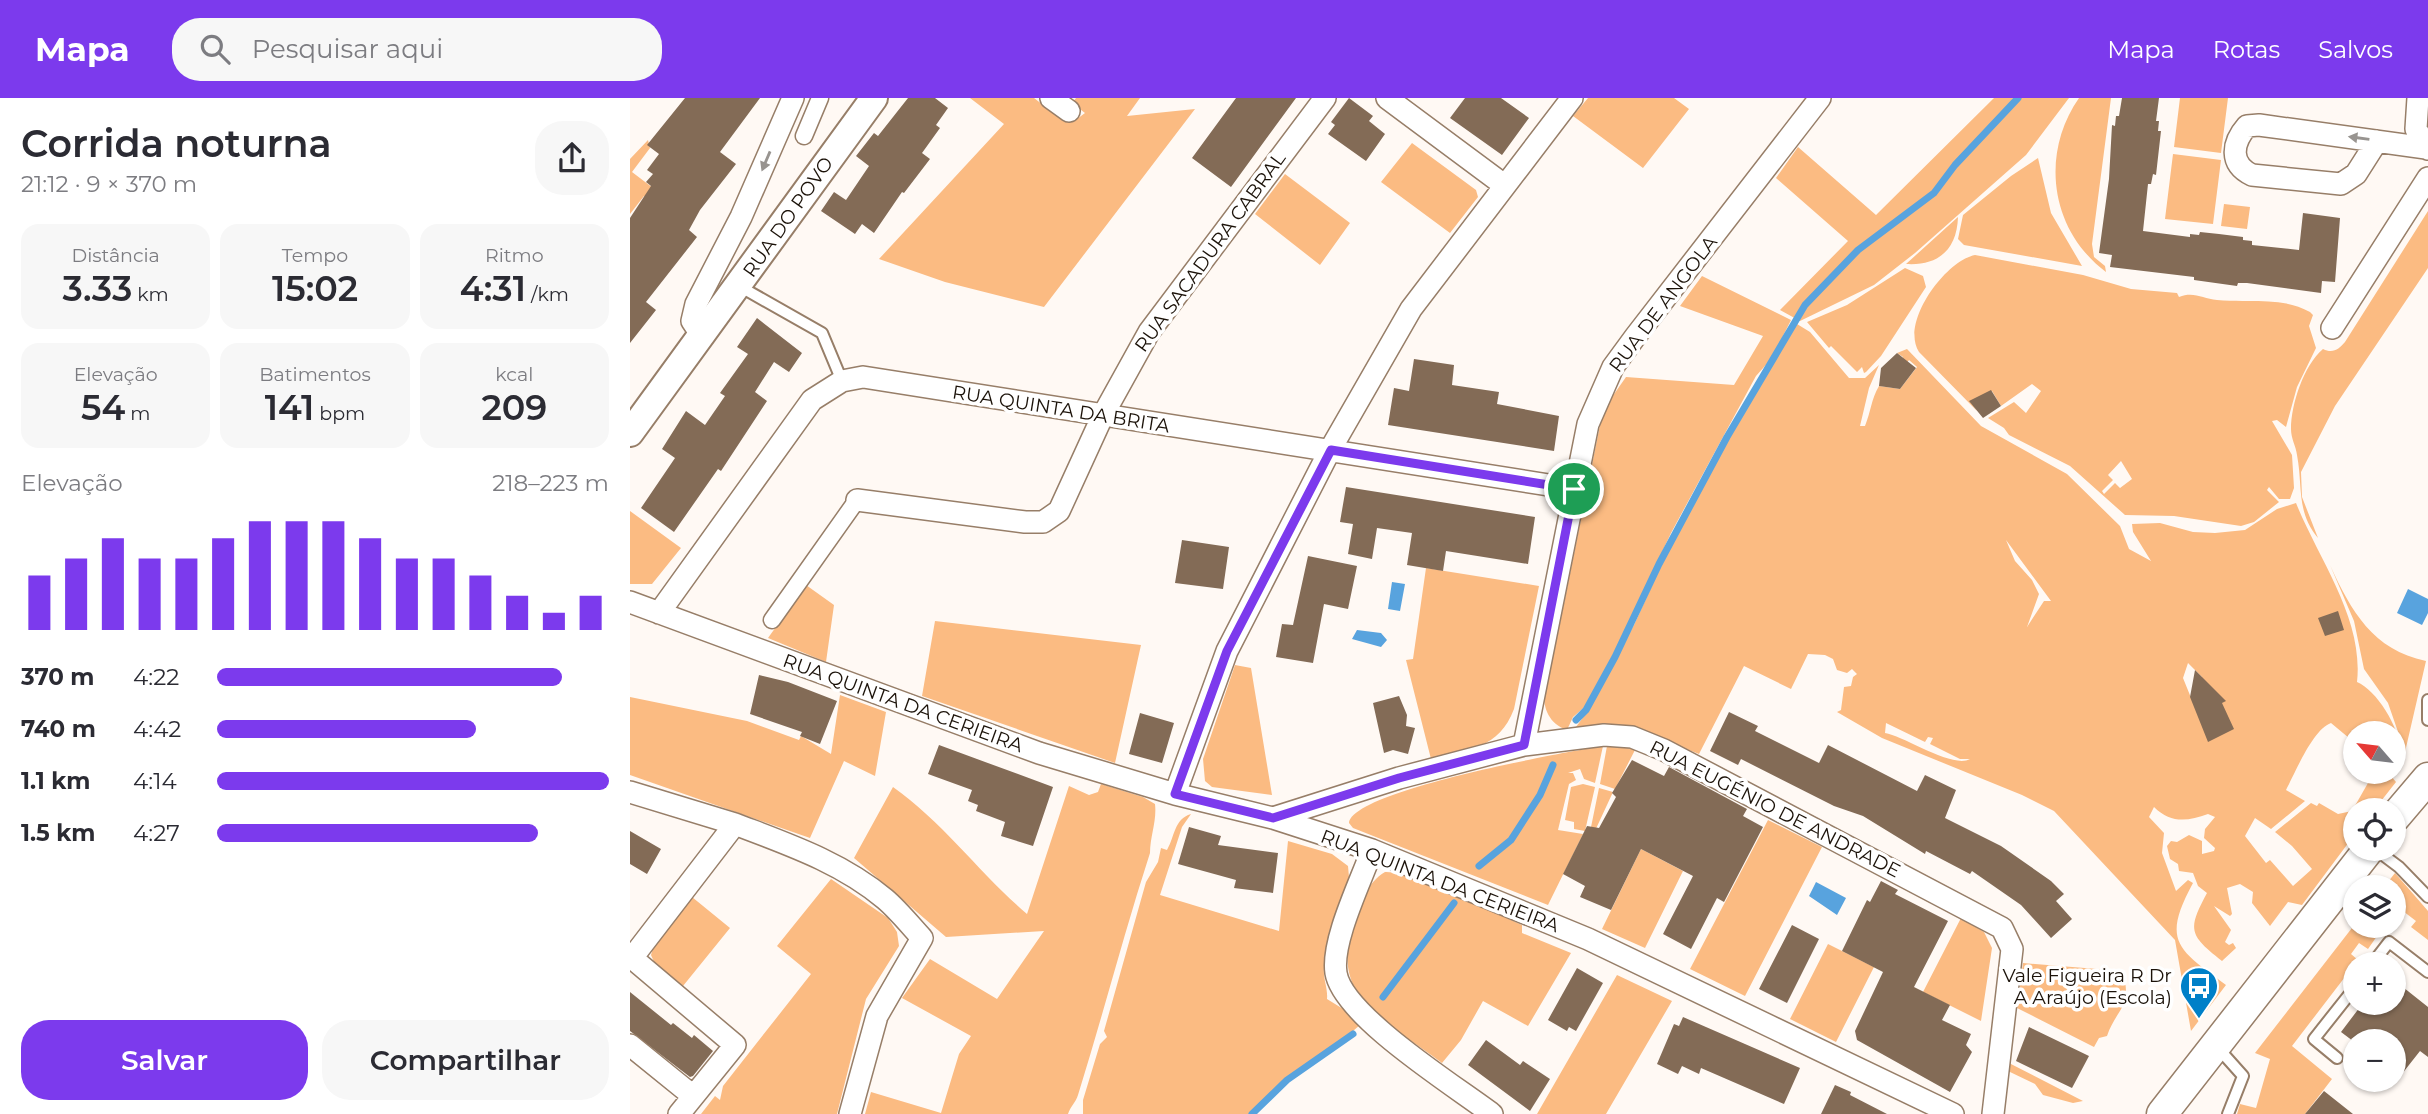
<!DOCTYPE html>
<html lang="pt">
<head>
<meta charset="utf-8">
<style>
  body { margin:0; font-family:Montserrat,sans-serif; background:#f7f7f7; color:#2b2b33; height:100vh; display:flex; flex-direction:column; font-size:26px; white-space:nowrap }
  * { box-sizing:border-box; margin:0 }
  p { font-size:23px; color:#7c7c81 }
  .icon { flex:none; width:38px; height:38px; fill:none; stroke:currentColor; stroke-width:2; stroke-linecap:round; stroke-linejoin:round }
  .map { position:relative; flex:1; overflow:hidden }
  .details { display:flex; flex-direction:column; background:#fff; width:630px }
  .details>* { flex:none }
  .needle { width:46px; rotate:298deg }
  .controls { position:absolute; left:1713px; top:623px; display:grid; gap:14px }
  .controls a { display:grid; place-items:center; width:63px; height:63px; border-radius:50%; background:#fff; box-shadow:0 2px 5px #0004; font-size:35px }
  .pin { position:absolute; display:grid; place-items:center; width:60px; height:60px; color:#fff; margin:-30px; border:4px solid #fff; border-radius:50%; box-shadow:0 2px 7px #0007 }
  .round { display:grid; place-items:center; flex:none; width:74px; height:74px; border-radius:28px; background:#f7f7f7 }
  .head { display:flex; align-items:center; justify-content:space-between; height:119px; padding:0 21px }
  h1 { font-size:38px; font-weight:600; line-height:52px }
  .figures { display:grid; grid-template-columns:repeat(3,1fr); gap:10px; height:119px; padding:7px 21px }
  .figures div { display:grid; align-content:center; border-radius:18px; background:#f7f7f7; text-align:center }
  .figures b { font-size:35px; font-weight:600 }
  .figures small { font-size:19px; font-weight:400 }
  .figures p { font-size:19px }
  .chart { height:196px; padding:14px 21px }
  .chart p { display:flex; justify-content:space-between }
  .chart svg { width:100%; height:126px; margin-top:7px; stroke:#7c3aed; stroke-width:6 }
  .action { display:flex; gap:14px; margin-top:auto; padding:14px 21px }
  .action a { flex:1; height:80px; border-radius:28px; background:#7c3aed; color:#fff; font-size:28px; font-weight:600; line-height:80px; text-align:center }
  .action a+a { background:#f7f7f7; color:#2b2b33 }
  ul { padding:0 21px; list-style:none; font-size:23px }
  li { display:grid; grid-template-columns:112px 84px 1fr; align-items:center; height:52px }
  li i { height:18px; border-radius:9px; background:#7c3aed }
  header { display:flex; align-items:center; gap:42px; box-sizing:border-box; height:98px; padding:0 35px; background:#7c3aed; color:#fff }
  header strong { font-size:33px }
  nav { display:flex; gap:38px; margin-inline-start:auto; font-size:24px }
  .search { width:490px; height:63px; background:#f7f7f7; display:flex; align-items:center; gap:18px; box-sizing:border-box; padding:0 24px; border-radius:28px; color:#7c7c81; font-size:26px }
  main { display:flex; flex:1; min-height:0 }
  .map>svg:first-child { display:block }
  .green { fill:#fbbb82; fill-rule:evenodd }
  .water { fill:#58a3de }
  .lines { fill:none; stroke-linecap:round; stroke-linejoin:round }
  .stream { stroke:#58a3de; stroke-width:7 }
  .building { fill:#836b56 }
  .service-casing { stroke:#977e68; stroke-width:14 }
  .pedestrian-casing { stroke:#977e68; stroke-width:19 }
  .minor-casing { stroke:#977e68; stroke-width:24 }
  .tertiary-casing { stroke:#977e68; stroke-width:30 }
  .secondary-casing { stroke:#977e68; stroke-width:33 }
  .service { stroke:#fff; stroke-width:10 }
  .pedestrian { stroke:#fff; stroke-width:16 }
  .minor { stroke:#fff; stroke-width:21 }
  .tertiary { stroke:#fff; stroke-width:26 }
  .secondary { stroke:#fff; stroke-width:30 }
  .oneway { fill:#989490 }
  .route-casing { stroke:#fff; stroke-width:14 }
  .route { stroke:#7c3aed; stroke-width:9 }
  .labels { text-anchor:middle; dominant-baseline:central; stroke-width:7; stroke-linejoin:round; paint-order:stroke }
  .street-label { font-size:19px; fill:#1b1209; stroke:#fff }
  .poi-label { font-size:19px; fill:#1b1209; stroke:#fff; text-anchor:end }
</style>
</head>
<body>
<header>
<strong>Mapa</strong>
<div class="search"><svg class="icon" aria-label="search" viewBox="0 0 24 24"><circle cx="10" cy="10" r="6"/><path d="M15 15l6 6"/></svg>Pesquisar aqui</div>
<nav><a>Mapa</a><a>Rotas</a><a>Salvos</a></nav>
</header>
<main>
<section class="details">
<div class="head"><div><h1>Corrida noturna</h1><p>21:12 · 9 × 370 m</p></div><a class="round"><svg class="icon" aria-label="share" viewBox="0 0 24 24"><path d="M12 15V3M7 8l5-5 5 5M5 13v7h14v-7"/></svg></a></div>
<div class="figures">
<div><p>Distância</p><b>3.33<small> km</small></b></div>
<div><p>Tempo</p><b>15:02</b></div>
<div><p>Ritmo</p><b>4:31<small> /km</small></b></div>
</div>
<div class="figures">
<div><p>Elevação</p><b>54<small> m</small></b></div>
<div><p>Batimentos</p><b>141<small> bpm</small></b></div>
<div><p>kcal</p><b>209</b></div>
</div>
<div class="chart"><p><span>Elevação</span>218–223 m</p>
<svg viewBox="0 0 160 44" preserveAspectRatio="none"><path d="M5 44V25M15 44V19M25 44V12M35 44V19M45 44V19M55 44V12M65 44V6M75 44V6M85 44V6M95 44V12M105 44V19M115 44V19M125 44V25M135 44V32M145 44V38M155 44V32"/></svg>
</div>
<ul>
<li><b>370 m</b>4:22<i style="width:88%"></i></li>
<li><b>740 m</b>4:42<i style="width:66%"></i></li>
<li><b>1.1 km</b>4:14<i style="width:100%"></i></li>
<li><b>1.5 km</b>4:27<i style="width:82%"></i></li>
</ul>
<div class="action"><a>Salvar</a><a>Compartilhar</a></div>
</section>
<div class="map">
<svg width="1798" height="1016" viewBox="0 0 1798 1016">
  <rect width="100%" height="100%" fill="#fff9f4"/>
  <!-- green -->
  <path class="green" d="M340,0H404L431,21L443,24L455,15L442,5L446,0H510L497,18L565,11L414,209L315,184L249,161L374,26Z
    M958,0H1044L1059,11L1013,70L943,18Z
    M1364,0H1439L1396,57L1285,155L1244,187L1170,223L1150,212L1218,143L1146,80L1168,49L1246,117Z
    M1449,0H1481L1462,146L1464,159L1475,168L1476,174C1420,132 1410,56 1449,0Z
    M1550,0H1598L1591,55L1544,49Z
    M18,42L20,50L2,74L27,93L20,102L14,98L0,116V61Z
    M782,45L846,92L848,99L820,135L751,84Z
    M1543,56L1591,62L1583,126L1535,121Z
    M1408,60L1421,115L1452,168L1334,147L1328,141L1333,117L1381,78Z
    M655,76L720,125L690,167L625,116Z
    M1594,106L1620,109L1617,131L1591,128Z
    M1798,113V170L1705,308L1671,374L1672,399L1688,440C1666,414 1673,388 1667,357C1666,348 1661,341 1661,331C1661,306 1674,267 1693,251C1703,256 1709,251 1715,244Z
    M1328,119C1327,151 1309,168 1276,166Z
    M1345,157L1453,177L1501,191L1547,195L1549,199C1564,193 1573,201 1587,202C1617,205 1652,198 1680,214L1683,217L1679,228L1686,250L1667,289L1656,329L1647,322L1642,323L1662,357L1664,390L1660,401H1649L1639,389L1637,392L1649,404L1624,424L1611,428L1544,418L1495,417L1440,368L1379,337L1374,330L1358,320L1384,304L1396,315L1411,293L1402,286L1371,308L1362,293L1341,304L1347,313L1289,254C1270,225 1315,163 1345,157ZM1491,363L1502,381L1490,390L1485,385L1474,396L1472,393L1483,382L1478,377Z
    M1275,170L1293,178L1296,189L1251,258L1236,274L1234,275L1232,269L1227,274L1201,248L1199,250L1177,224L1217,207Z
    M1072,178L1161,222L1142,260L1126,278L1041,435L980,565L957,607L943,619L937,632C899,618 918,570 922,540H927L970,327L982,299L996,279L1104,287L1133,238L1050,208Z
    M1167,226L1180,234L1219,280H1235L1249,267L1239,290L1230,328H1235C1241,313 1241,302 1249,288L1270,291L1287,269L1279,262L1272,271L1273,259L1267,255L1277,251L1351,328L1437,376L1490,428L1499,451L1521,463L1503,434L1502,426L1530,425L1563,434L1585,435L1615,432L1647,411L1666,405C1689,462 1734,521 1727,584C1749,593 1778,642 1768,663L1764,662V635H1726L1725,645L1701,625C1683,631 1665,675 1656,692L1675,703L1641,731L1625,720L1615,738L1636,765L1640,762L1663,788L1682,771L1662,748L1645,734L1681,705L1687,708L1689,705L1708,716L1722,713L1738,685L1737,675L1761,678L1766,684L1744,712H1726L1725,736L1672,807L1658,804L1640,828L1622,805L1623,794L1610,786L1597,790L1602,816L1600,818L1584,808L1601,832L1595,844L1599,847L1603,845L1606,850L1592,863C1559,837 1557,832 1577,795L1568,788L1563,775L1549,773L1548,766L1540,761L1537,748L1541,743L1547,744L1559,737L1572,743V756L1584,753L1585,750L1574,740L1575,731L1585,719L1578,716C1558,723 1541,726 1524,709L1519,719L1534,735L1532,755L1546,793L1558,782L1563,785C1531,844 1548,851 1596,887L1561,933L1545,842L1424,713L1392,697L1252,640L1207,614L1211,612L1214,589L1221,588L1223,579L1227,576L1222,571L1217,575L1207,572L1203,561L1195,557L1178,556L1161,591L1114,568L1069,656L1036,643L943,633L957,614L1004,527L1031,468L1098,340ZM1376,442L1421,503H1414L1397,529L1409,496L1402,482L1385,463ZM1558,565L1572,579L1568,584L1570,622L1553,580ZM1256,625L1295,644L1298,639L1303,640L1300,646L1330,661H1340C1323,671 1274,638 1255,635Z
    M0,413L51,450L22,486H0Z
    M1700,467C1721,513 1743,552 1796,563L1775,654L1758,605L1734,571L1724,523Z
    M796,470L909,488L884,611C869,651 839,651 801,661L776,562L783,561Z
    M176,487L204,507L196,564L138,540Z
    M305,523L511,547L485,665L292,598Z
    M605,567L621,570L642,697L582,689L575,683L573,661Z
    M210,597L256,614L245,678L214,663L180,740L0,677V599L117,623L169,642L171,638L201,656Z
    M987,647L1005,652L985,691L970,686L977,648Z
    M973,648L965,685L954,681L950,671L938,675H943L946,682L939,686L928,732L953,736L918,807L723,730L719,725C723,692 936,654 973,648Z
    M471,686L513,699L525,706C527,723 520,738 520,755C494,835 473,917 448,997C446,1004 440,1009 438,1016H235L241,994L311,1015L329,956L341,938L272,900L300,861L367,901L414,833L316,839L224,760L263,689C314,725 350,776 397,816L439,688L459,697L468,694Z
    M953,686L965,689L955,733L944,731V724L935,722L941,689Z
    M969,690L983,694L964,735L960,734Z
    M561,716L552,729L530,797L649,833L658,743L702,756L718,768L719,779L694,870C693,881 698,890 697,901L718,914L730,927L689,962L657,982L622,1016H453V1002L470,946L477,939L474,933L516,784L528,764L531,750L537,752C545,738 544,721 561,716Z
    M1138,722L1192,749L1115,898L1060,871Z
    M1011,751L1053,773L1015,850L972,831Z
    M755,774C788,773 859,812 892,827V835L941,855L898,928L853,903L831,942L812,965C757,923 694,900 726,819C733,801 737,785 755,774Z
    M1765,775L1798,813V842L1781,829L1786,823L1769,810L1764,816V789H1754Z
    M201,781L258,820L267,834L269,848L236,901L207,1016H71L85,998L90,1002L93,988L181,876L147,848Z
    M62,799L100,830L53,888L25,866L21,857L24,847Z
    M1331,820L1354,834L1362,850L1351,923L1293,894Z
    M1725,826L1754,828L1738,851L1729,845L1721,856L1728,862L1662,948L1702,981L1675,1016H1607L1610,1006L1626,1010L1640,961L1625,955Z
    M1198,846L1244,869L1206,944L1160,921Z
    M1393,865L1492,873C1504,908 1486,911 1477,938L1469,940L1464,949L1387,910Z
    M987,877L1042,903L976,1016H907Z
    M1377,964L1453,1003L1443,1005L1413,997L1405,986L1380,974Z"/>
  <!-- water -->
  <path class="water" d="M762,484L775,486L770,513L758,511Z
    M1778,491L1798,501V515L1792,527L1767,515Z
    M727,532L751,535L757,542L751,549L722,541Z
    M1186,784L1216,800L1207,817L1179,798Z"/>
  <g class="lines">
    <!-- stream -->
    <path class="stream" d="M946,622L956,612L985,559L1029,466L1097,339L1175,207L1228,152L1304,95L1325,67L1388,0
      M849,768L881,742L910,697L923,667
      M753,899L824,805
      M622,1016L657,982L723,936"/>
  </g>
  <!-- building -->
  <path class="building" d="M55,0H130L90,54L106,66L70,112L59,132L67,139L16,204L26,212L0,245V120L21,88L16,84L23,76L17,72L29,56L17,47Z
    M278,0H305L318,10L306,27L310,30L292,55L300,61L274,95L272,94L244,135L232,126L225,136L191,113L204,94L216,102L239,68L226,58L244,35L248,38Z
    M606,0H666L601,89L562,60Z
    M719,0L743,18L739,23L755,36L736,63L698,36L705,27L701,24Z
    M835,0H871L899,20L872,57L820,20Z
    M1492,0H1529L1526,23H1529L1528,33H1531L1526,77L1523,76L1521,86H1518L1513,133L1560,139V136L1569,137L1570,134L1589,136L1613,139V142L1622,143V147L1669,152L1673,115L1710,120L1705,184L1692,183L1691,195L1617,185H1608L1607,188L1564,182V179L1480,169L1482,157L1469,155L1479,81L1482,27L1485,28L1486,18H1489Z
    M127,220L172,255L159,274L144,264L125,294L137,303L91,373L88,371L44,434L11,410L45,360L32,351L56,313L75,327L95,298L90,295L118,256L107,249Z
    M1267,255L1286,270L1270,291L1249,288L1251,270Z
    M784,261L824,267L822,287L869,294L867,306L929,318L924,353L758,327L764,290L779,293Z
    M1361,292L1371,308L1353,320L1339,303Z
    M716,389L905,419L898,466L816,453L813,473L777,467L782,435L747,430L742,461L718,456L723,426L710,424Z
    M552,442L599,449L593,491L545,485Z
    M678,458L727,468L718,511L694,506L683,565L646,559L652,526L663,527Z
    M1708,513L1714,532L1695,538L1688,520Z
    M1565,572L1596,603L1592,605L1604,631L1578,644L1560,599Z
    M129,577L158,584L207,603L190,646L170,638L172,634L120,616Z
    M769,598L777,617L776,628L785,630L778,656L763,652L754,655L743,605Z
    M1099,614L1128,628L1125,633L1189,665L1198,647L1287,693L1295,677L1326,692L1315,720L1371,748L1421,783L1434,796L1426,803L1442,821L1421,840L1391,807L1342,773L1340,776L1296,753L1295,756L1233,718L1204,708L1111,661L1108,667L1080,653Z
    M510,615L544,625L532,665L499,656Z
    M309,647L423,689L403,748L371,738L375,724L346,713L348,707L338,703L342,692L298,676Z
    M1002,662L1034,678L1039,669L1117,711L1113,718L1133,729L1094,804L1087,800L1061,851L1033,836L1063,778L1011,751L981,812L950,799L955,788L933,776L957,728L969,730L986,699L982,695Z
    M559,729L591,738L588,747L648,755L643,795L604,790L606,782L548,766Z
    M0,733L31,751L17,776L0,766Z
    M1251,783L1268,792L1265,796L1318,823L1284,889L1320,907L1312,922L1341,936L1336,947L1342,954L1320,994L1227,942L1225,933L1253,874L1212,853L1237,802L1240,804Z
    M1162,827L1189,841L1157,905L1129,891Z
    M947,870L973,885L946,933L939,929L937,933L918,922Z
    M1764,882L1798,909V959L1790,953L1764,986V943H1723L1711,934L1733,905H1764Z
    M0,894L41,927L43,925L62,940L64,937L83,953L63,978L60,979L0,933Z
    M1053,919L1170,970L1154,1006L1071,970L1069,976L1052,968L1048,976L1027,966L1044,926L1049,928Z
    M1399,929L1459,958L1442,990L1386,963Z
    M856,942L890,967L893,963L920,981L900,1013L838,967Z
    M1205,987L1221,994L1220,997L1257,1016H1191Z
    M1694,993L1723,1016H1675Z"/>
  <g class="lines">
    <defs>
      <path id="service" d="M109,188L192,235L212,283
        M1798,602V622
        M1745,751L1769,769L1798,799
        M1742,866L1759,844L1798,874
        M1588,950L1613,978L1598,1016
        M1707,960L1684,941L1726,888"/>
      <path id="pedestrian" d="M174,38L190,0
        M142,522L227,402"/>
      <path id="minor" d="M421,0L439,13
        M757,0L874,87
        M1788,0L1786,31L1798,51
        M1747,43L1726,76L1711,86L1622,77C1599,66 1602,45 1617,28L1629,27L1796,50
        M1702,230L1798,80
        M72,238L62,223L66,206L111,119L163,0
        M227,402L395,424H413L429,413L473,317L519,234L695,0
        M0,504L409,655L545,696L643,720L742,752L958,841L1323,1016
        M29,515L182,302L212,283L233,279L944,391
        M894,647L958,326L983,269L1005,239L1190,0
        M0,694L105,726
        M545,696L597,553L700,352L781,211L942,0
        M643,720L769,680L894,647L974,637L1002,639L1034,652L1372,830L1382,851L1363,1016
        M742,752C731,783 701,843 706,875C713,918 825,988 862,1016
        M0,947L63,998
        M49,1016L105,947L2,860L105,726C157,746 211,764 255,801C268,812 280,827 292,840L247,918L220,1016"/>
      <path id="tertiary" d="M0,335L244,0"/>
      <path id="secondary" d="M1764,720L1798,680
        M1532,1016L1739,751"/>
    </defs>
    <!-- service casing -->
    <use href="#service" class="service-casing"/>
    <!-- pedestrian casing -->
    <use href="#pedestrian" class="pedestrian-casing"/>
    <!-- minor casing -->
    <use href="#minor" class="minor-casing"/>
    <!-- tertiary casing -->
    <use href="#tertiary" class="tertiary-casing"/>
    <!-- secondary casing -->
    <use href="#secondary" class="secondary-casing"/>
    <!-- service -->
    <use href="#service" class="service"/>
    <!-- pedestrian -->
    <use href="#pedestrian" class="pedestrian"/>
    <!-- minor -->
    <use href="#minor" class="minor"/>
    <!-- tertiary -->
    <use href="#tertiary" class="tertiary"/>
    <!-- secondary -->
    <use href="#secondary" class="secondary"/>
  </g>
  <!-- one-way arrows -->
  <defs><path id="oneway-solid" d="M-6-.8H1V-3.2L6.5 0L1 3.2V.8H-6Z" transform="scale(1.75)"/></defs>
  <g class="oneway">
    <use href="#oneway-solid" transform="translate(1729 40) rotate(-172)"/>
    <use href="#oneway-solid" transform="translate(136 63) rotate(113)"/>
  </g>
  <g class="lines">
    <defs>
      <path id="route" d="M701,352L944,391L894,647L769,680L643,720L545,696L597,553Z"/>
    </defs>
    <!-- route casing -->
    <use href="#route" class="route-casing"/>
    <!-- route -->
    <use href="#route" class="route"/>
  </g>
  <!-- icons -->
  <defs>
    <symbol id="bus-pin" viewBox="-11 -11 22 30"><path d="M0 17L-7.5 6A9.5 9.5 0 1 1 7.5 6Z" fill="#0080c8" stroke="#fff"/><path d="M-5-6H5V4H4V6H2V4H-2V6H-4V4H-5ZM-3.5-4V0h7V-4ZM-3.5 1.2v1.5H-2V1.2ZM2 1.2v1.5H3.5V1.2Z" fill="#fff"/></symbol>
  </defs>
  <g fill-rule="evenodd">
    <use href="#bus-pin" x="1547" y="866" width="44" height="60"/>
  </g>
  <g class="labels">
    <!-- street labels -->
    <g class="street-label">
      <text transform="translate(158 119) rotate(-55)">RUA DO POVO</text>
      <text transform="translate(580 154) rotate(-54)">RUA SACADURA CABRAL</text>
      <text transform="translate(1033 206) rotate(-53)">RUA DE ANGOLA</text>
      <text transform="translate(431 311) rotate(9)">RUA QUINTA DA BRITA</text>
      <text transform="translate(273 605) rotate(20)">RUA QUINTA DA CERIEIRA</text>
      <text transform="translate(1145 711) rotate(27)">RUA EUGÉNIO DE ANDRADE</text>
      <text transform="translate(810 783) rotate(21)">RUA QUINTA DA CERIEIRA</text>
    </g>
    <!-- poi labels -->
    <g class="poi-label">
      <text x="1542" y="877">Vale Figueira R Dr<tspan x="1542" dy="22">A Araújo (Escola)</tspan></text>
    </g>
  </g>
</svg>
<div class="controls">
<a><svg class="needle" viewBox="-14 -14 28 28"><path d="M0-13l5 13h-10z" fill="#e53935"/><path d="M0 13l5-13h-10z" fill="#7c7c81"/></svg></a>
<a><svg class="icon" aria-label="locate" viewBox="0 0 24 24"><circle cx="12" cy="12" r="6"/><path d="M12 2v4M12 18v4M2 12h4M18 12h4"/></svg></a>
<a><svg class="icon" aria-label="layers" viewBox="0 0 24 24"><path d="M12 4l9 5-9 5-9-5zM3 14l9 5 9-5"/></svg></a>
<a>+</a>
<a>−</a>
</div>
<div class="pin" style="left:944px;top:391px;background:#1e9e55"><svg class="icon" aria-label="arrive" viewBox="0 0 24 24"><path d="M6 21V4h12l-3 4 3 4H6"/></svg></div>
</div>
</main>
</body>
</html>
